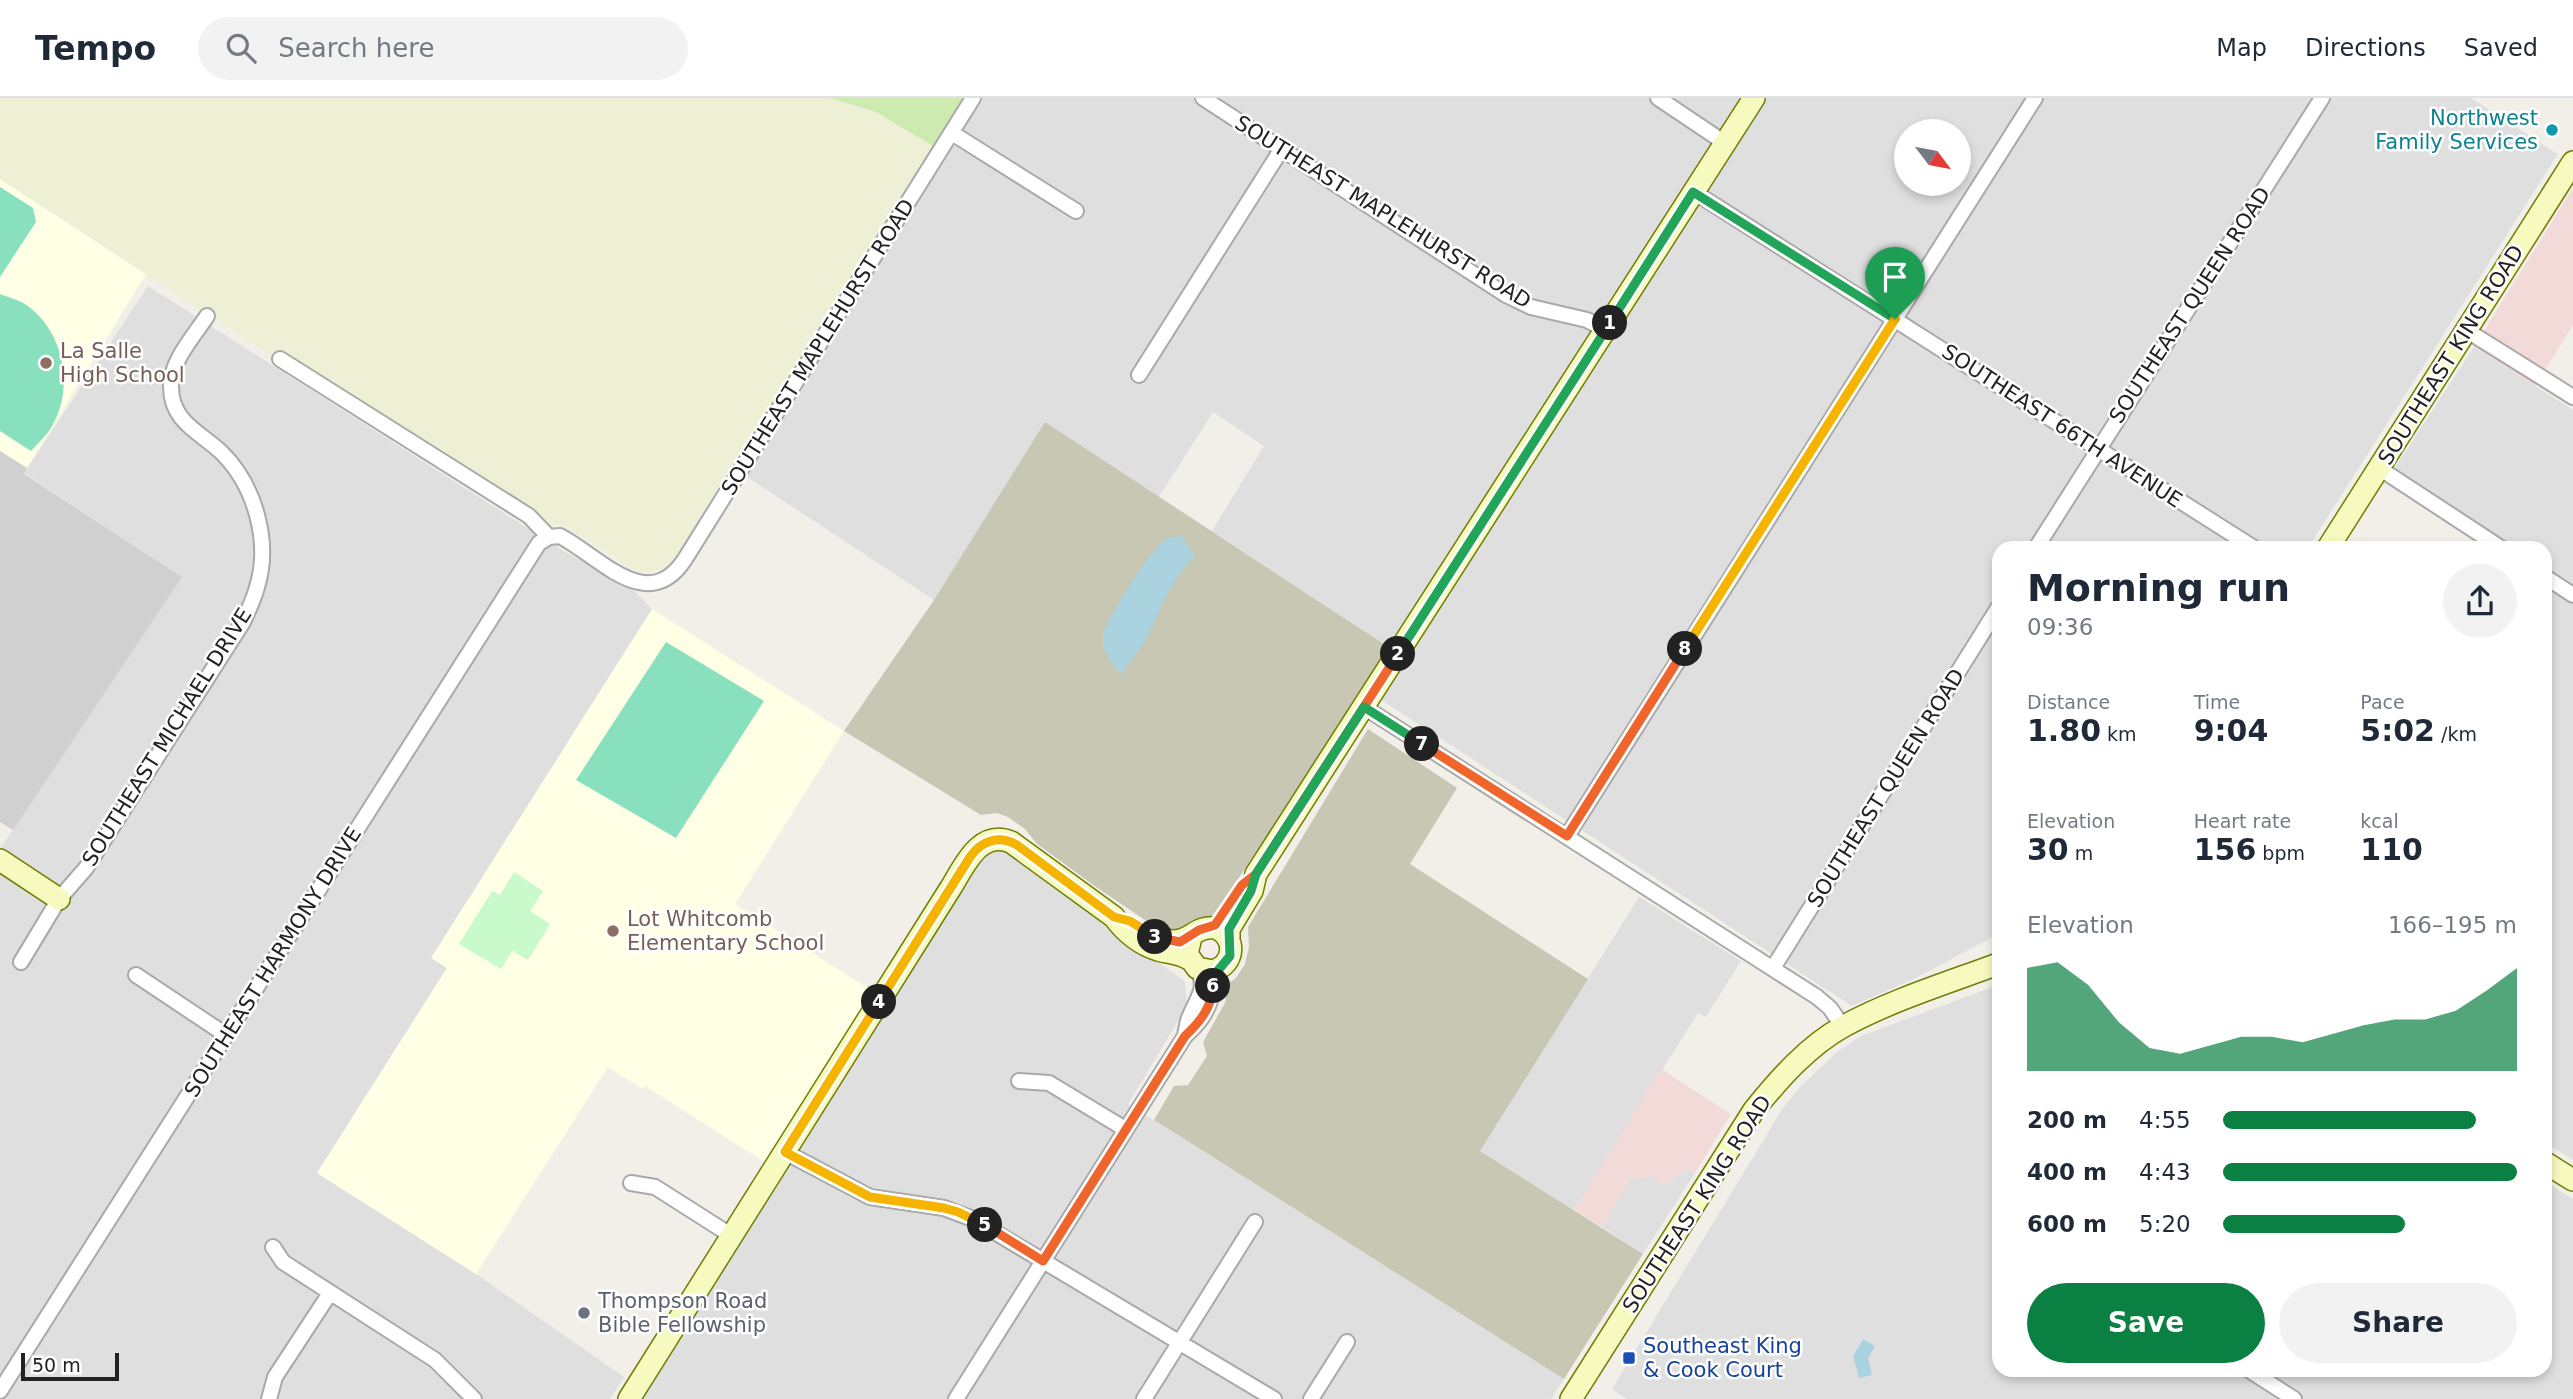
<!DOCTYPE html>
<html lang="en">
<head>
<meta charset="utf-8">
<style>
  body { margin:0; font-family:"DejaVu Sans",sans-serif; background:#f2f2f3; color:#1f2937; height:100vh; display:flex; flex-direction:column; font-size:26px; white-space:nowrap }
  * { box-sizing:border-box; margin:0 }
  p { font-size:23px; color:#747a83 }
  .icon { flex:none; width:38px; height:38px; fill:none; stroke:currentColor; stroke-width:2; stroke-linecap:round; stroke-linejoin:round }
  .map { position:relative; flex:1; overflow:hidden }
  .panel { position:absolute; left:1992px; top:443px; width:560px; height:836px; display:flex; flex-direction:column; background:#fff; border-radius:21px; box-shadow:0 4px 10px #0003 }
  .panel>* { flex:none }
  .needle { width:46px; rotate:122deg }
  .buttons { position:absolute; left:1894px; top:21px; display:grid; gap:14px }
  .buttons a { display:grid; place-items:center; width:77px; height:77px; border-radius:50%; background:#fff; box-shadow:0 4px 10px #0003; font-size:35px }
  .scale { position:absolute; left:21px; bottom:18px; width:98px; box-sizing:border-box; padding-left:7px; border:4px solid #222; border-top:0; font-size:19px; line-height:24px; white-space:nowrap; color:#222; -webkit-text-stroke:5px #fff; paint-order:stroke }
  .pin { position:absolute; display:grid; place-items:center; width:60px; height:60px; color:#fff; margin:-72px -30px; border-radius:50% 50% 50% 0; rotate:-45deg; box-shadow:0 0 7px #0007 }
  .pin .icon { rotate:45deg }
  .km { position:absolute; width:35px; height:35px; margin:-18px; border-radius:50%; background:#222; color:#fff; font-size:19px; line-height:35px; text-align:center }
  .round { display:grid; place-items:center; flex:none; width:74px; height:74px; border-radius:37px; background:#f2f2f3 }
  .summary { display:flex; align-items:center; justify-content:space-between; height:119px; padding:0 35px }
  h1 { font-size:38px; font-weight:700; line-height:52px }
  .stats { display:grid; grid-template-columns:repeat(3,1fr); gap:10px; height:119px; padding:7px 35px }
  .stats div { display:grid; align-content:center }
  .stats b { font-size:30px; font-weight:700 }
  .stats small { font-size:19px; font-weight:400 }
  .stats p { font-size:19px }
  .chart { height:196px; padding:14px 35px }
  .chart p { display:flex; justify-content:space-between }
  .chart svg { width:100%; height:126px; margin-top:7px; fill:#0b8043; opacity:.7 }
  .action { display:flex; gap:14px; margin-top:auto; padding:14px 35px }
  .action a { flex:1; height:80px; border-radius:42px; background:#0b8043; color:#fff; font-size:28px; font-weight:700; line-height:80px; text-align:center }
  .action a+a { background:#f2f2f3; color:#1f2937 }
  ul { padding:0 35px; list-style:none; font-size:23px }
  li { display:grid; grid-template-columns:112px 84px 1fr; align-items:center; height:52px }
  li i { height:18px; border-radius:9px; background:#0b8043 }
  header { display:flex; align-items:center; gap:42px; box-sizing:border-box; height:98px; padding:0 35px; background:#fff; border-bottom:2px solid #e0e1e3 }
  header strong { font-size:33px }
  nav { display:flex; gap:38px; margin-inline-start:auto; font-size:24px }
  .search { width:490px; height:63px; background:#f2f2f3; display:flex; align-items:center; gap:18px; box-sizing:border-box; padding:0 24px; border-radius:38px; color:#747a83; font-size:26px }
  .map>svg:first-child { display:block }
  .residential { fill:#e0dfdf; fill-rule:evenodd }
  .commercial { fill:#f2dad9 }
  .education { fill:#ffffe5 }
  .religious { fill:#d0d0d0 }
  .construction { fill:#c7c7b4 }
  .farmland { fill:#eef0d5 }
  .grass { fill:#cdebb0 }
  .park { fill:#c8facc }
  .pitch { fill:#88e0be }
  .water { fill:#aad3df }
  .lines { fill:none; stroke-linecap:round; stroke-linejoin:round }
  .street-casing { stroke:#a9a9a9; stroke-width:18 }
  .secondary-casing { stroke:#707d05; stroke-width:24 }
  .street { stroke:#fff; stroke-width:14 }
  .secondary { stroke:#f7fabf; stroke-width:21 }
  .split-1-casing { stroke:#fff; stroke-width:14 }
  .split-2-casing { stroke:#fff; stroke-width:14 }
  .split-3-casing { stroke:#fff; stroke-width:14 }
  .split-4-casing { stroke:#fff; stroke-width:14 }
  .split-5-casing { stroke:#fff; stroke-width:14 }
  .split-6-casing { stroke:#fff; stroke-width:14 }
  .split-7-casing { stroke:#fff; stroke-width:14 }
  .split-8-casing { stroke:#fff; stroke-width:14 }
  .split-9-casing { stroke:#fff; stroke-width:14 }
  .split-1 { stroke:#22a559; stroke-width:9 }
  .split-2 { stroke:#22a559; stroke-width:9 }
  .split-3 { stroke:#f0652b; stroke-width:9 }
  .split-4 { stroke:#f5b400; stroke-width:9 }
  .split-5 { stroke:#f5b400; stroke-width:9 }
  .split-6 { stroke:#f0652b; stroke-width:9 }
  .split-7 { stroke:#22a559; stroke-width:9 }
  .split-8 { stroke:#f0652b; stroke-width:9 }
  .split-9 { stroke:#f5b400; stroke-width:9 }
  .culture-dot { fill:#0f9aa8; stroke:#fff; stroke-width:2.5 }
  .education-dot { fill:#8d6e63; stroke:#fff; stroke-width:2.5 }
  .worship-dot { fill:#6b7280; stroke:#fff; stroke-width:2.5 }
  .transit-dot { fill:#1a4fb4; stroke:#fff; stroke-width:2.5 }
  .labels { text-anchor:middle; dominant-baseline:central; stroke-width:5; stroke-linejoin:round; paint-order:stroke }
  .culture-label { font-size:21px; fill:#0d838f; stroke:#fff; text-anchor:end }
  .street-label { font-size:21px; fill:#222; stroke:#fff }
  .education-label { font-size:21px; fill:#785e54; stroke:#fff; text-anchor:start }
  .worship-label { font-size:21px; fill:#5b616d; stroke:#fff; text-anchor:start }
  .transit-label { font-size:21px; fill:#164399; stroke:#fff; text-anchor:start }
</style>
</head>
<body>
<header>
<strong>Tempo</strong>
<div class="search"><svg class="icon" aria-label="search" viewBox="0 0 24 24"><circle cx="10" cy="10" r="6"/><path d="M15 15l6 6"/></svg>Search here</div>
<nav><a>Map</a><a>Directions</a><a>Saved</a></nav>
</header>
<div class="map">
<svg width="2573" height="1301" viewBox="0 0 2573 1301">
  <rect width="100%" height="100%" fill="#f2efe9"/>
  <!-- residential -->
  <path class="residential" d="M963,0H1740L1390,550L1212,433L1264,348L1213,314L1159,399L1045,325L934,502L732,369Z
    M1766,0H2471L2558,56L2308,450H1998V836L1918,879L1852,908L1383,603L1382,599ZM1906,33H1958V86H1906Z
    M148,188L565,454L633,492L652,511L432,860L447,870L317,1075L476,1176L624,1279L610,1301H0V751L182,479L24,375Z
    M2474,249L2573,312V486L2545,467L2544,450H2517L2394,371Z
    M2544,489L2573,507V1062L2544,1044Z
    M993,753L1013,755L1185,884L1187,908L1128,1006L1564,1281L1551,1301H642L982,761Z
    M1639,799L1741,863L1706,919L1698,915L1574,1112L1480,1053Z
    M1998,887V1272H2544L2545,1084L2573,1101V1301H1627L1612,1291L1783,1010L1800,989L1837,954L1861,938Z
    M1690,1071L1695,1075L1643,1156L1602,1129L1631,1079L1637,1082L1650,1078L1663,1086Z"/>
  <!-- commercial -->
  <path class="commercial" d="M2573,90V227L2535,288L2474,249Z
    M1661,971L1731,1016L1695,1075L1689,1071L1663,1086L1650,1078L1637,1082L1631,1079L1602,1129L1574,1112Z"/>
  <!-- education -->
  <path class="education" d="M0,81L146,176L27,370L0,353Z
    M652,511L844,633L735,806L874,894L766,1065L645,988L642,991L608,969L476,1176L317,1075L447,870L431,860Z"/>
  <!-- religious -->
  <path class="religious" d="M0,353L27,370L24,376L182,479L13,732L0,724Z"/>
  <!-- construction -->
  <path class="construction" d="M1045,324L1390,550L1217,813L1208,821L1179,835L1154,828L1096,789L1037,746L1025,731L1008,719L997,715L981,717L844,633L934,502Z
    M1368,631L1457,690L1410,766L1588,881L1480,1053L1643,1156L1564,1281L1154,1022L1174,988L1188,987L1207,958L1203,944L1225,905L1229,885L1236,880L1245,866L1249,849L1248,829Z"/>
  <!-- farmland -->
  <path class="farmland" d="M0,0H830L876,14L933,48L674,460L667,468L659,472L640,474L629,469L568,429L555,426L538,432L0,81Z"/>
  <!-- grass -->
  <path class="grass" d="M830,0H963L933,48L876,14Z"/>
  <!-- park -->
  <path class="park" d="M514,774L543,793L530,813L550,826L528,862L512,853L501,871L459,846L492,793L500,797Z"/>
  <!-- pitch -->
  <path class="pitch" d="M0,89L33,110L36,124L0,179Z
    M0,196C8,199 18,202 25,206C65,233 76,293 49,333C44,340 37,346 31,353L0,333Z
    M666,544L764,603L676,740L576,682Z"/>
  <!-- water -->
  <path class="water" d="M1181,438L1195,458C1170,482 1160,515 1144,545C1137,556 1128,566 1120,576C1112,566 1100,550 1103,537C1106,521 1152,450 1165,442C1169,439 1176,439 1181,438Z
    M1863,1241L1875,1248L1868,1260L1872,1277L1859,1280L1853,1258Z"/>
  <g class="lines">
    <defs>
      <path id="street" d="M1203,0L1506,197L1531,209L1587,222L1606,232
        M1658,0L1725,45
        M952,35L1076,113
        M1694,94L2254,450
        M2466,232L2573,299
        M280,261L529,418L549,439
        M1139,277L1281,52
        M2379,370L2501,450
        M2036,450L2322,0
        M2544,478L2573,497
        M1364,609L1817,899L1830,910L1843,929
        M1567,738L2035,0
        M21,864L59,801L86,770L243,524C248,513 254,501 257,489C271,444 255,387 221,354C200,334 171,324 171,289C170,264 194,238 207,218
        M1773,870L1998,510
        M136,877L226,937
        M1185,938C1186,932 1187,925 1189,920C1196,902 1209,889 1197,870
        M1019,983L1049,985L1125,1031
        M785,1054L870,1099L944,1110L973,1121L1274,1301
        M631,1085L655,1089L732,1138
        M273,1149L283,1164L435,1262L474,1301
        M2249,1272L2294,1301
        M0,1293L539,445L549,439L560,438C600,459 648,518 685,461L973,0
        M269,1301L275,1279L330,1195
        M956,1301L1185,938C1197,927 1207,916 1211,899C1214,889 1213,881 1219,871
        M1144,1301L1255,1124
        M1311,1301L1347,1244"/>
      <path id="secondary" d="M2328,450L2573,64
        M0,762L59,801
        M1158,840C1191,851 1190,827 1216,830C1237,840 1235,866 1213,873L1197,870L1187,856L1191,839
        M1229,842V831L1252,793L1256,776L1754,0
        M2544,1064L2573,1082
        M629,1301L950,791C964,769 979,731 1011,744L1114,819C1125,834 1139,846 1158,852C1169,855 1179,855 1189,861
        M1571,1301L1754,1012C1780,980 1808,948 1844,928C1892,902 1947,885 1998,866"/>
    </defs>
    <!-- street casing -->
    <use href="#street" class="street-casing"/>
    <!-- secondary casing -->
    <use href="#secondary" class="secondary-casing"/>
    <!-- street -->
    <use href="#street" class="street"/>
    <!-- secondary -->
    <use href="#secondary" class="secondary"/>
  </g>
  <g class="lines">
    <defs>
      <path id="split-1" d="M1610,225L1693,94L1895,221"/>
      <path id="split-2" d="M1398,556L1610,225"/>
      <path id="split-3" d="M1155,839L1180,844L1199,832L1215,827L1242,787L1256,776L1398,556"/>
      <path id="split-4" d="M879,904L970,759C982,742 999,737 1017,747L1114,819L1130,823L1155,839"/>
      <path id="split-5" d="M879,904L785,1054L870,1099L944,1110L958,1114L985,1127"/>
      <path id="split-6" d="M985,1127L1043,1163L1185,938C1200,924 1212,909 1213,888"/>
      <path id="split-7" d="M1213,888L1215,876L1230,858L1229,831L1251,793L1256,776L1364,609L1422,646"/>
      <path id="split-8" d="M1422,646L1567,738L1685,551"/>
      <path id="split-9" d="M1685,551L1895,221"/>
    </defs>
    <!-- split-1 casing -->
    <use href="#split-1" class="split-1-casing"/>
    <!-- split-2 casing -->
    <use href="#split-2" class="split-2-casing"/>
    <!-- split-3 casing -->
    <use href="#split-3" class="split-3-casing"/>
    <!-- split-4 casing -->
    <use href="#split-4" class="split-4-casing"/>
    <!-- split-5 casing -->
    <use href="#split-5" class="split-5-casing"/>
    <!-- split-6 casing -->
    <use href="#split-6" class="split-6-casing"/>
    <!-- split-7 casing -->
    <use href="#split-7" class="split-7-casing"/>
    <!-- split-8 casing -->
    <use href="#split-8" class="split-8-casing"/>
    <!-- split-9 casing -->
    <use href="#split-9" class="split-9-casing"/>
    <!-- split-1 -->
    <use href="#split-1" class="split-1"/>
    <!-- split-2 -->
    <use href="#split-2" class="split-2"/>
    <!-- split-3 -->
    <use href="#split-3" class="split-3"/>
    <!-- split-4 -->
    <use href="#split-4" class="split-4"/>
    <!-- split-5 -->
    <use href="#split-5" class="split-5"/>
    <!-- split-6 -->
    <use href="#split-6" class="split-6"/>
    <!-- split-7 -->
    <use href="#split-7" class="split-7"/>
    <!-- split-8 -->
    <use href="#split-8" class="split-8"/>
    <!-- split-9 -->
    <use href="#split-9" class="split-9"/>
  </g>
  <!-- markers -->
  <circle class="culture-dot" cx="2552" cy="32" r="7"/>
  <g class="education-dot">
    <circle cx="46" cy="265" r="7"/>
    <circle cx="613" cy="833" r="7"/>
  </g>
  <circle class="worship-dot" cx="584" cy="1215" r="7"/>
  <rect class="transit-dot" x="1622" y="1253" width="14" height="14" rx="3.5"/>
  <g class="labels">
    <!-- culture labels -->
    <g class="culture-label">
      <text x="2538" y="20">Northwest<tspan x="2538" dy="24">Family Services</tspan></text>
    </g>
    <!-- street labels -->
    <g class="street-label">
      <text transform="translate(1383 114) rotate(32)">SOUTHEAST MAPLEHURST ROAD</text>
      <text transform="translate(2190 207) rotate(-57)">SOUTHEAST QUEEN ROAD</text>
      <text transform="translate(818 249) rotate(-58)">SOUTHEAST MAPLEHURST ROAD</text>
      <text transform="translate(2451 257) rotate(-58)">SOUTHEAST KING ROAD</text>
      <text transform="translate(2062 328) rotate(33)">SOUTHEAST 66TH AVENUE</text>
      <text transform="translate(167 639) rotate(-58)">SOUTHEAST MICHAEL DRIVE</text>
      <text transform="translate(1886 690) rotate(-58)">SOUTHEAST QUEEN ROAD</text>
      <text transform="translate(273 864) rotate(-58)">SOUTHEAST HARMONY DRIVE</text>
      <text transform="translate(1697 1106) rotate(-57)">SOUTHEAST KING ROAD</text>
    </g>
    <!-- education labels -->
    <g class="education-label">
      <text x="60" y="253">La Salle<tspan x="60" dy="24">High School</tspan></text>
      <text x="627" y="821">Lot Whitcomb<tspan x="627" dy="24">Elementary School</tspan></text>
    </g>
    <!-- worship labels -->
    <g class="worship-label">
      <text x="598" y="1203">Thompson Road<tspan x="598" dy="24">Bible Fellowship</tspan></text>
    </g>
    <!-- transit labels -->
    <g class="transit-label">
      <text x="1643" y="1248">Southeast King<tspan x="1643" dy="24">&amp; Cook Court</tspan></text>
    </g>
  </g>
</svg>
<div class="buttons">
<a><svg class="needle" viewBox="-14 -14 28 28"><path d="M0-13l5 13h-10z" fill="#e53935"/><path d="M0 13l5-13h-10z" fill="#747a83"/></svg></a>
</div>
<div class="scale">50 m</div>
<div class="pin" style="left:1895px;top:221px;background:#1e9e55"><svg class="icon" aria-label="arrive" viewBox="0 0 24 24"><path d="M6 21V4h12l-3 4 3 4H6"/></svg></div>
<b class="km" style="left:1610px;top:225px">1</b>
<b class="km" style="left:1398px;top:556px">2</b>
<b class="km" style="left:1155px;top:839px">3</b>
<b class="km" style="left:879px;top:904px">4</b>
<b class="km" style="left:985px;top:1127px">5</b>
<b class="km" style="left:1213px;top:888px">6</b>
<b class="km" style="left:1422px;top:646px">7</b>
<b class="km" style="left:1685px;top:551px">8</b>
<section class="panel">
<div class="summary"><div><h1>Morning run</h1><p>09:36</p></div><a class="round"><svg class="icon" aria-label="share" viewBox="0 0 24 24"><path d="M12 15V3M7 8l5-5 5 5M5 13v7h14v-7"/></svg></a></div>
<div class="stats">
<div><p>Distance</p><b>1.80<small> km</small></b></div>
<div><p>Time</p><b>9:04</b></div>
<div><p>Pace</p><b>5:02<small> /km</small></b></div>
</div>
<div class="stats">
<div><p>Elevation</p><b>30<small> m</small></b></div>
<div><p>Heart rate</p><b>156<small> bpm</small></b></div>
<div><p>kcal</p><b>110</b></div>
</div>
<div class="chart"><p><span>Elevation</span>166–195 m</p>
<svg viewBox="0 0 160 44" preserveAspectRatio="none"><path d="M0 44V8L10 6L20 14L30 27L40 36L50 38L60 35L70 32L80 32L90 34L100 31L110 28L120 26L130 26L140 23L150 16L160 8V44z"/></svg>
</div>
<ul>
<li><b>200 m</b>4:55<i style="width:86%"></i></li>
<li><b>400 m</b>4:43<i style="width:100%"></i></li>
<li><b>600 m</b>5:20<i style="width:62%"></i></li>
</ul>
<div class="action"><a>Save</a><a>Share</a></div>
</section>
</div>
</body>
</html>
